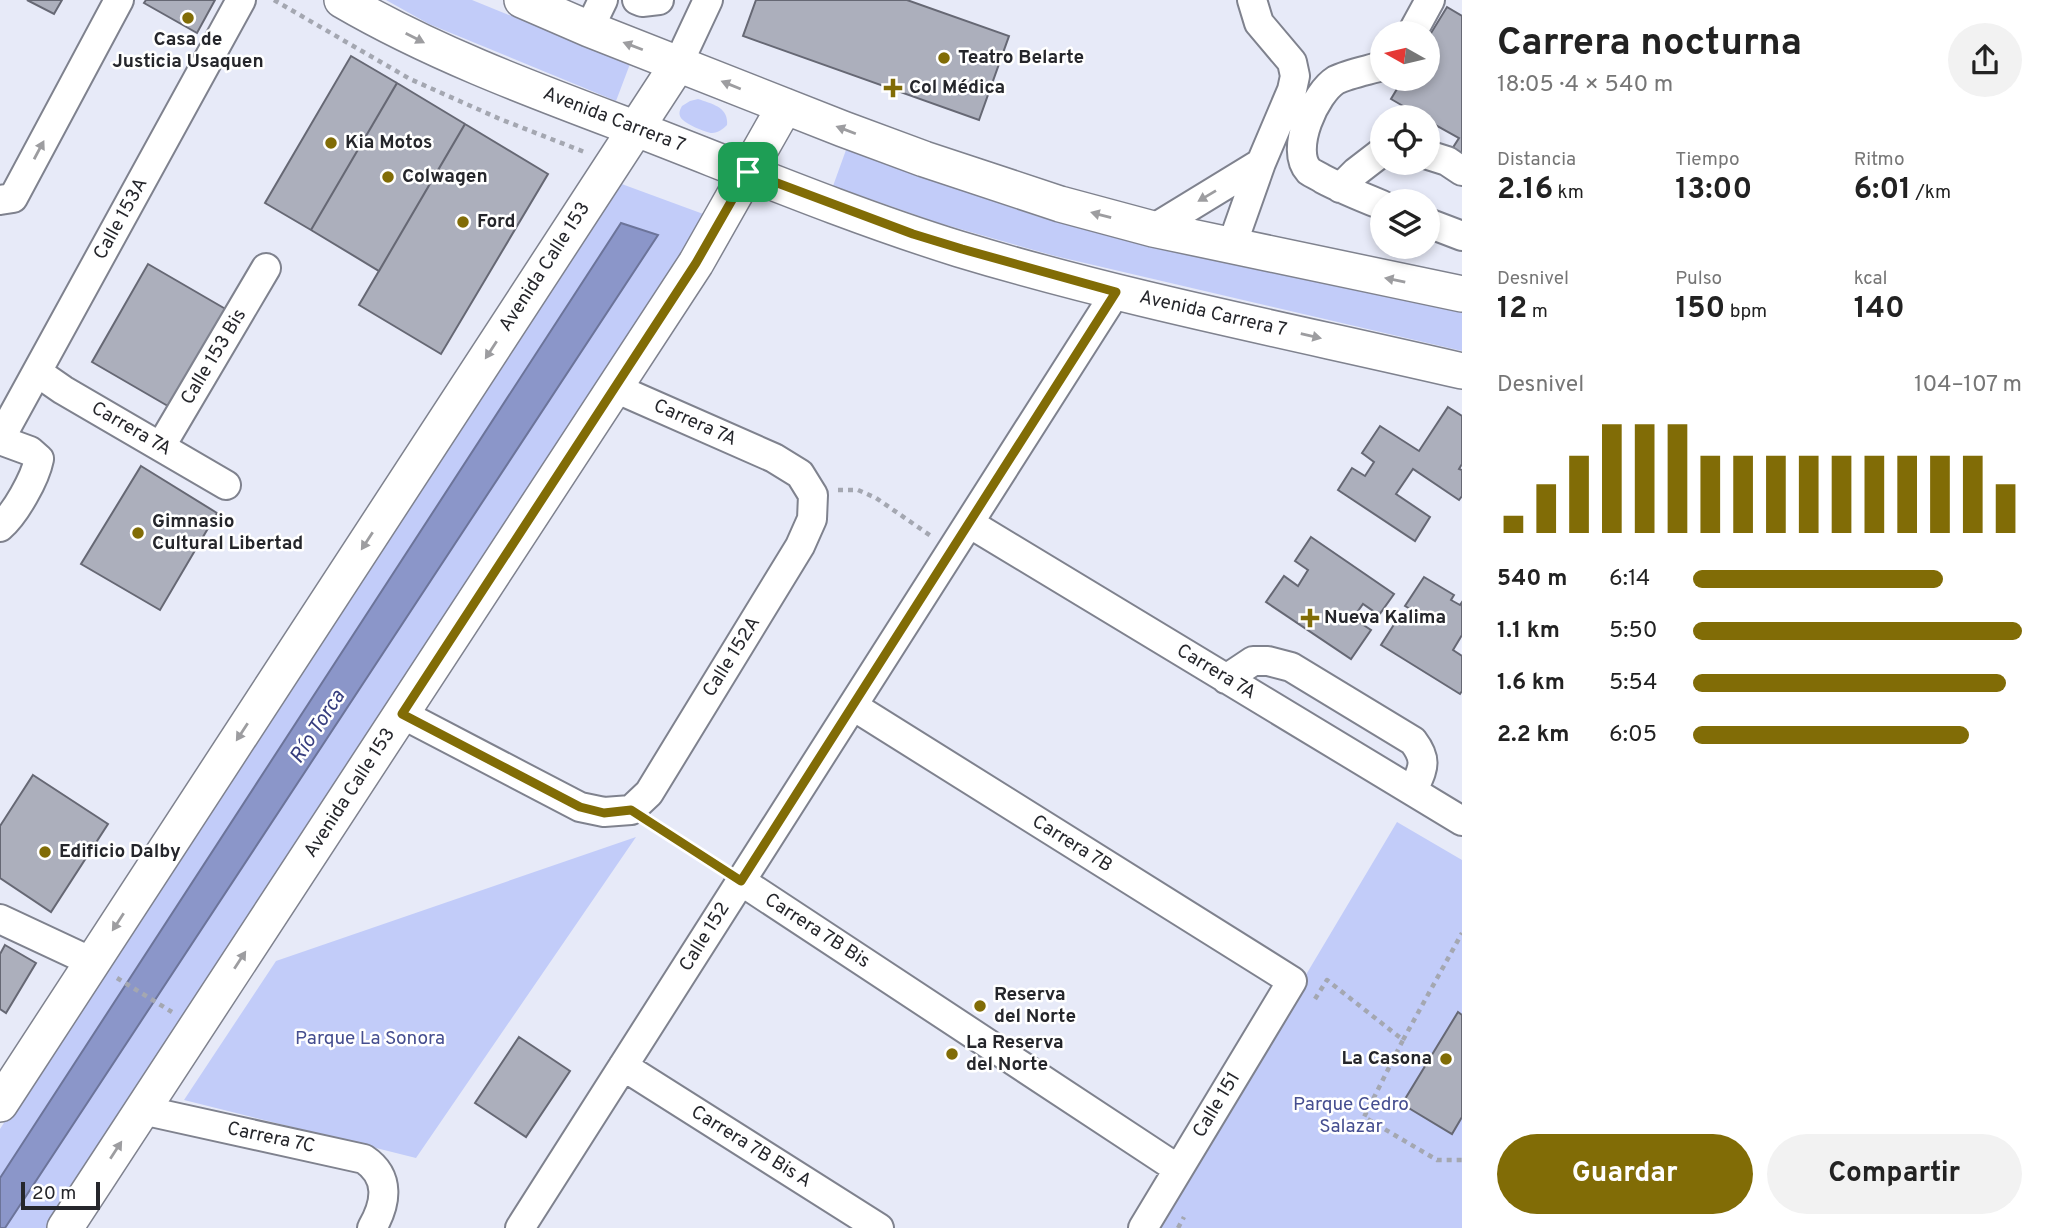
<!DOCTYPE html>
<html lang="es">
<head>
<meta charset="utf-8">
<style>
  body { margin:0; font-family:Overpass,sans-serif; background:#f2f2f2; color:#222; height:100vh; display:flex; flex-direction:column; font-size:26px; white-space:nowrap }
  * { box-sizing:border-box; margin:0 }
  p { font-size:23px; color:#767676 }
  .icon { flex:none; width:38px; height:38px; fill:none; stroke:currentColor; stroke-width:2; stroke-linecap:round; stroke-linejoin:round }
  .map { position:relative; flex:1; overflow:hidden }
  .panel { display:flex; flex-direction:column; background:#fff; width:595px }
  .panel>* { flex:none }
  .needle { width:46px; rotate:278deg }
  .tools { position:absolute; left:1370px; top:21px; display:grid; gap:14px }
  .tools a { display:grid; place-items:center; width:70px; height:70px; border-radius:50%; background:#fff; box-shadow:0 4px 10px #0003; font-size:35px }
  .scale { position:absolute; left:21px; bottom:18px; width:79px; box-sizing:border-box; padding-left:7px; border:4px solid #25262b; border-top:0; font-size:19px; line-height:24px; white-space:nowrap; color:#25262b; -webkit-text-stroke:5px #fff; paint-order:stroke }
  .pin { position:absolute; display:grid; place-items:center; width:60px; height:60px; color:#fff; margin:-30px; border-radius:14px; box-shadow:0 4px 10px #0006 }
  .round { display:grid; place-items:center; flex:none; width:74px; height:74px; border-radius:37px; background:#f2f2f2 }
  .summary { display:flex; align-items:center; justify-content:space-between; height:119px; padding:0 35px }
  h1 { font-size:38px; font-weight:700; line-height:52px }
  .figures { display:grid; grid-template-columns:repeat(3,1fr); gap:10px; height:119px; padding:7px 35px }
  .figures div { display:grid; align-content:center }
  .figures b { font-size:30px; font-weight:700 }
  .figures small { font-size:19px; font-weight:400 }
  .figures p { font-size:19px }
  .chart { height:196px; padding:14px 35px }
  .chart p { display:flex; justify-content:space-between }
  .chart svg { width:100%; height:126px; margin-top:7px; stroke:#816c06; stroke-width:6 }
  .button { display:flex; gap:14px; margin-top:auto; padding:14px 35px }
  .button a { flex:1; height:80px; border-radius:42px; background:#816c06; color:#fff; font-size:28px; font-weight:700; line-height:80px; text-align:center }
  .button a+a { background:#f2f2f2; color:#222 }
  ul { padding:0 35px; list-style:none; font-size:23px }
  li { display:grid; grid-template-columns:112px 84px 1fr; align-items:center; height:52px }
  li i { height:18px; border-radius:9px; background:#816c06 }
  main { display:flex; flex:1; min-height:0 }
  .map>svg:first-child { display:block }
  .green { fill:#c2ccf9 }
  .water { fill:#8b96c9; stroke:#6c749a; stroke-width:2 }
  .building { fill:#acafbc; stroke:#666874; stroke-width:2 }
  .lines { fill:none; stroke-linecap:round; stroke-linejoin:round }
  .minor-casing { stroke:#7f828e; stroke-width:32 }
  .major-casing { stroke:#7f828e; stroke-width:38 }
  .path { stroke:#a4a7b1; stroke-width:4.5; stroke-dasharray:5 5; stroke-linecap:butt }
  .minor { stroke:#fff; stroke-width:28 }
  .major { stroke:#fff; stroke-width:35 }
  .oneway { fill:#9d9da0 }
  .route-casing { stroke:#fff; stroke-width:14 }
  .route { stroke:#816c06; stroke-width:9 }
  .poi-dot { fill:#816c06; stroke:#fff; stroke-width:2.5 }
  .labels { text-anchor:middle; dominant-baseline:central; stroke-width:5; stroke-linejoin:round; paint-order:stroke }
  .poi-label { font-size:19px; font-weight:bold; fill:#25262b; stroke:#fff; text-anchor:start }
  .street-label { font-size:19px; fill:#25262b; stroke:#fff }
  .park-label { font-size:19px; fill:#454e90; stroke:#fff }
  .water-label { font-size:21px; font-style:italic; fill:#363d7e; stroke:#fff }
</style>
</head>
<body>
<main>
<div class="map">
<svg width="1462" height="1228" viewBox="0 0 1462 1228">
  <rect width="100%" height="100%" fill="#e7eaf8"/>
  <!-- green -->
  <path class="green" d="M386,0H472L630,64L616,101L429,24Z
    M698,99C712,104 729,107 727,125C723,129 718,133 712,133C706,133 684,123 681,118C678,113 680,110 682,106L690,101Z
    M846,150L1039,217L1283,271L1462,307V351L1055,256L939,223L833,186Z
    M619,183L706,215L275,876L50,1228H0V1129L196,824Z
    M1397,822L1462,860V1228H1155Z
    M636,837L416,1158L184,1100L276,961Z"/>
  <!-- water -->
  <path class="water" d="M621,223L658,235L5,1228H0V1178Z"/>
  <!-- building -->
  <path class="building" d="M27,0H62L54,14Z
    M146,0H215L197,33L144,3Z
    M756,0H907L1009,36L979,120L743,36Z
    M1447,7L1462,16V156L1452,149L1459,138L1428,121V117H1422L1391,99L1403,79H1428V38Z
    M351,56L397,83L311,230L265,203Z
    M397,83L465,124L379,271L311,230Z
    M465,124L548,174L441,354L359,305Z
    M148,264L229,311L173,409L92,362Z
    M1448,407L1462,416V464L1459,469L1462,470V496L1459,500L1413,469L1396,494L1430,517L1415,541L1338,490L1352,468L1365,476L1374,462L1362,453L1380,426L1419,451Z
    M141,466L217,513L160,610L81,564Z
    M1311,537L1394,594L1379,615L1363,604L1353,618L1371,630L1351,659L1266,602L1284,576L1298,586L1308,570L1295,561Z
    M1424,577L1454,595L1451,600L1460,605L1462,602V635L1453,650L1462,656V691L1460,694L1381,645L1400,615L1413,623L1419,614L1405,606Z
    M33,775L108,824L51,912L0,878V826Z
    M5,945L36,963L6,1013L0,1009V954Z
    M1458,1012L1462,1015V1117L1452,1134L1402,1104Z
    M519,1037L570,1071L526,1137L475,1103Z"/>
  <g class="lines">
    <defs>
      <path id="minor" d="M637,0L642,2L659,0
        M589,29L603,0
        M1412,33L1430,0
        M678,64L708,0
        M1382,66C1369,70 1348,74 1336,80C1315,93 1289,150 1309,171C1313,174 1319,176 1323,179C1342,189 1362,197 1382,205
        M1428,155L1447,161L1462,171
        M1340,188L1356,172L1382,152
        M0,200L13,198L119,0
        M1428,223L1462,236
        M1153,229L1261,163
        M1232,245L1261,163L1292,90L1295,76L1292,62L1259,23L1252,0
        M37,372L63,390L226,485
        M0,439L241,0
        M0,440L30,451L39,459C35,479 15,514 0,527
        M161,446L266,268
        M969,523L1462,821
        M1226,679L1253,661H1268L1291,667L1413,741C1429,762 1422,769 1413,791
        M853,706L1292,981L1143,1228
        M402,714L580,807L604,812L631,810L649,793L800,546L812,519L813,495L800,474L774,458L615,388
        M741,881L1178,1169
        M0,919L92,962
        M623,1066L879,1228
        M142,1110L364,1159C391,1177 386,1204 372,1228
        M520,1228L1116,292"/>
      <path id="major" d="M342,0C438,56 544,94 647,133C750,173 853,216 959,249C1124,299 1294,332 1462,371
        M522,0L589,29L843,129L924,159L1060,204L1153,229L1462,294
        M0,1104L678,64
        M65,1228L696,263L785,106"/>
    </defs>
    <!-- minor casing -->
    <use href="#minor" class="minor-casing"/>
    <!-- major casing -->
    <use href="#major" class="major-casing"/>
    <!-- path -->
    <path class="path" d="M274,0L410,79L500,119L587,153
      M838,490H858L876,498L931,536
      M653,824L719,867
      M117,978L172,1012
      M1315,999L1327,980L1403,1040L1364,1117L1437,1160H1462
      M1403,1040L1462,933
      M1178,1228L1184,1217"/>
    <!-- minor -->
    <use href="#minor" class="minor"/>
    <!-- major -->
    <use href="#major" class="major"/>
  </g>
  <!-- one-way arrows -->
  <defs><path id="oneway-solid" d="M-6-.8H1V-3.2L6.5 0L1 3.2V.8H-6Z" transform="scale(1.75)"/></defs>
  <g class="oneway">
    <use href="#oneway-solid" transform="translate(415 38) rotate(27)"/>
    <use href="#oneway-solid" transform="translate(633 46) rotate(-159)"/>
    <use href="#oneway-solid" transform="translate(731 85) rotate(-158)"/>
    <use href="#oneway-solid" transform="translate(846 130) rotate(-159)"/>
    <use href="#oneway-solid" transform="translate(39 150) rotate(-62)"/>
    <use href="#oneway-solid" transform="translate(1207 196) rotate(149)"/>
    <use href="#oneway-solid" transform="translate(1101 215) rotate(-165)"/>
    <use href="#oneway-solid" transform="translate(1395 280) rotate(-168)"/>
    <use href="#oneway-solid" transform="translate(1311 336) rotate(13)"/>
    <use href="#oneway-solid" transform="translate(491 350) rotate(123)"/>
    <use href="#oneway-solid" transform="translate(367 541) rotate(123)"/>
    <use href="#oneway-solid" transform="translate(242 732) rotate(123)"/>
    <use href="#oneway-solid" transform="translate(118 922) rotate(123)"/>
    <use href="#oneway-solid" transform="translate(240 960) rotate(-57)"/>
    <use href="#oneway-solid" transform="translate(116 1150) rotate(-57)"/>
  </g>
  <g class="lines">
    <defs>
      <path id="route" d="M748,172L913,234L962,249L1116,292L741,881L631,810L604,813L580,807L402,714L696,263Z"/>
    </defs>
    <!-- route casing -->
    <use href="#route" class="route-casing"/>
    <!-- route -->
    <use href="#route" class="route"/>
  </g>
  <!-- markers -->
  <g class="poi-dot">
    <circle cx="188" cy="18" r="7"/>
    <circle cx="944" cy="58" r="7"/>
    <path d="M889.5 77.5h7v7h7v7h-7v7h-7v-7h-7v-7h7z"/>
    <circle cx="331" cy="143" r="7"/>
    <circle cx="388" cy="177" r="7"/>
    <circle cx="463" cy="222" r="7"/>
    <circle cx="138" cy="533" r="7"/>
    <path d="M1306.5 607.5h7v7h7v7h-7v7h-7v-7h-7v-7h7z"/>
    <circle cx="45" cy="852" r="7"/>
    <circle cx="980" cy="1006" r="7"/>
    <circle cx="952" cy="1054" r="7"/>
    <circle cx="1446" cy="1059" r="7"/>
  </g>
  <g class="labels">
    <!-- poi labels -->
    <g class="poi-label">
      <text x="188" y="40" text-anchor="middle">Casa de<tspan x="188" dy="22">Justicia Usaquen</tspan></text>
      <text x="958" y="58">Teatro Belarte</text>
      <text x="909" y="88">Col Médica</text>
      <text x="345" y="143">Kia Motos</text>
      <text x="402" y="177">Colwagen</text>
      <text x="477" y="222">Ford</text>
      <text x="152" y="522">Gimnasio<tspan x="152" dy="22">Cultural Libertad</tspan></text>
      <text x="1324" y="618">Nueva Kalima</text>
      <text x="59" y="852">Edificio Dalby</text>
      <text x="994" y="995">Reserva<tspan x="994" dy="22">del Norte</tspan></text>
      <text x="966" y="1043">La Reserva<tspan x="966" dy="22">del Norte</tspan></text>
      <text x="1432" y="1059" text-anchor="end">La Casona</text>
    </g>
    <!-- street labels -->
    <g class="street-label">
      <text transform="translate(614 120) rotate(21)">Avenida Carrera 7</text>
      <text transform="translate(121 219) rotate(-61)">Calle 153A</text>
      <text transform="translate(545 267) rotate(-57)">Avenida Calle 153</text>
      <text transform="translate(1213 314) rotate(13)">Avenida Carrera 7</text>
      <text transform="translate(214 357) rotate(-59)">Calle 153 Bis</text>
      <text transform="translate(695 423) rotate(24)">Carrera 7A</text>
      <text transform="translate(131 429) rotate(30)">Carrera 7A</text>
      <text transform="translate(732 657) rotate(-58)">Calle 152A</text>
      <text transform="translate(1216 672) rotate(31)">Carrera 7A</text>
      <text transform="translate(350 793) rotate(-57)">Avenida Calle 153</text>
      <text transform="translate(1072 844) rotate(32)">Carrera 7B</text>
      <text transform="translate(817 931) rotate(33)">Carrera 7B Bis</text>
      <text transform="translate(705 937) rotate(-58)">Calle 152</text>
      <text transform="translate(1217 1105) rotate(-59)">Calle 151</text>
      <text transform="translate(271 1138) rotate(12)">Carrera 7C</text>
      <text transform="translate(751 1147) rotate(32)">Carrera 7B Bis A</text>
    </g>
    <!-- park labels -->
    <g class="park-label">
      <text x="370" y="1039">Parque La Sonora</text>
      <text x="1351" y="1105">Parque Cedro<tspan x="1351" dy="22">Salazar</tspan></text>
    </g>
    <!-- water labels -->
    <g class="water-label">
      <text transform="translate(318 727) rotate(-57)">Río Torca</text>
    </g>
  </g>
</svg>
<div class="tools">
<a><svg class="needle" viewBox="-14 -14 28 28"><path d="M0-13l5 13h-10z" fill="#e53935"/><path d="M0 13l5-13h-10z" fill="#767676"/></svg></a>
<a><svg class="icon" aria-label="locate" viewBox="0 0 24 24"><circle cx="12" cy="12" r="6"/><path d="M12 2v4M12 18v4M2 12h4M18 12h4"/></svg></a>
<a><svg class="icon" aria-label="layers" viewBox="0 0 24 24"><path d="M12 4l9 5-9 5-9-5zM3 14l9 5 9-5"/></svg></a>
</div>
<div class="scale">20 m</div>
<div class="pin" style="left:748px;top:172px;background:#1e9e55"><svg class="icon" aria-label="arrive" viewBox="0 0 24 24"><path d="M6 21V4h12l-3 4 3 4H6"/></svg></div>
</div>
<section class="panel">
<div class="summary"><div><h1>Carrera nocturna</h1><p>18:05 · 4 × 540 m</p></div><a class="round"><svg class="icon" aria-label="share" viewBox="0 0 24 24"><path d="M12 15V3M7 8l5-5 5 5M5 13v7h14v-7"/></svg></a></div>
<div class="figures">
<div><p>Distancia</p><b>2.16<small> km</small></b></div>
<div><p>Tiempo</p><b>13:00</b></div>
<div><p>Ritmo</p><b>6:01<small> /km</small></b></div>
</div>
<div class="figures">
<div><p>Desnivel</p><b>12<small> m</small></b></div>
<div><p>Pulso</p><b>150<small> bpm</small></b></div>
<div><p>kcal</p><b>140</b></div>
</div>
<div class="chart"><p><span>Desnivel</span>104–107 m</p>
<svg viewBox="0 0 160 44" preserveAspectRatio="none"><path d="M5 44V38M15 44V27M25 44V17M35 44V6M45 44V6M55 44V6M65 44V17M75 44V17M85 44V17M95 44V17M105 44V17M115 44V17M125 44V17M135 44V17M145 44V17M155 44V27"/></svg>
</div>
<ul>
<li><b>540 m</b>6:14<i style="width:76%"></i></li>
<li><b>1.1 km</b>5:50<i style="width:100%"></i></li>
<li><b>1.6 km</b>5:54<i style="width:95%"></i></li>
<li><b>2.2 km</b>6:05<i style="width:84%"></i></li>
</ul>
<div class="button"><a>Guardar</a><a>Compartir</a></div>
</section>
</main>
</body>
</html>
